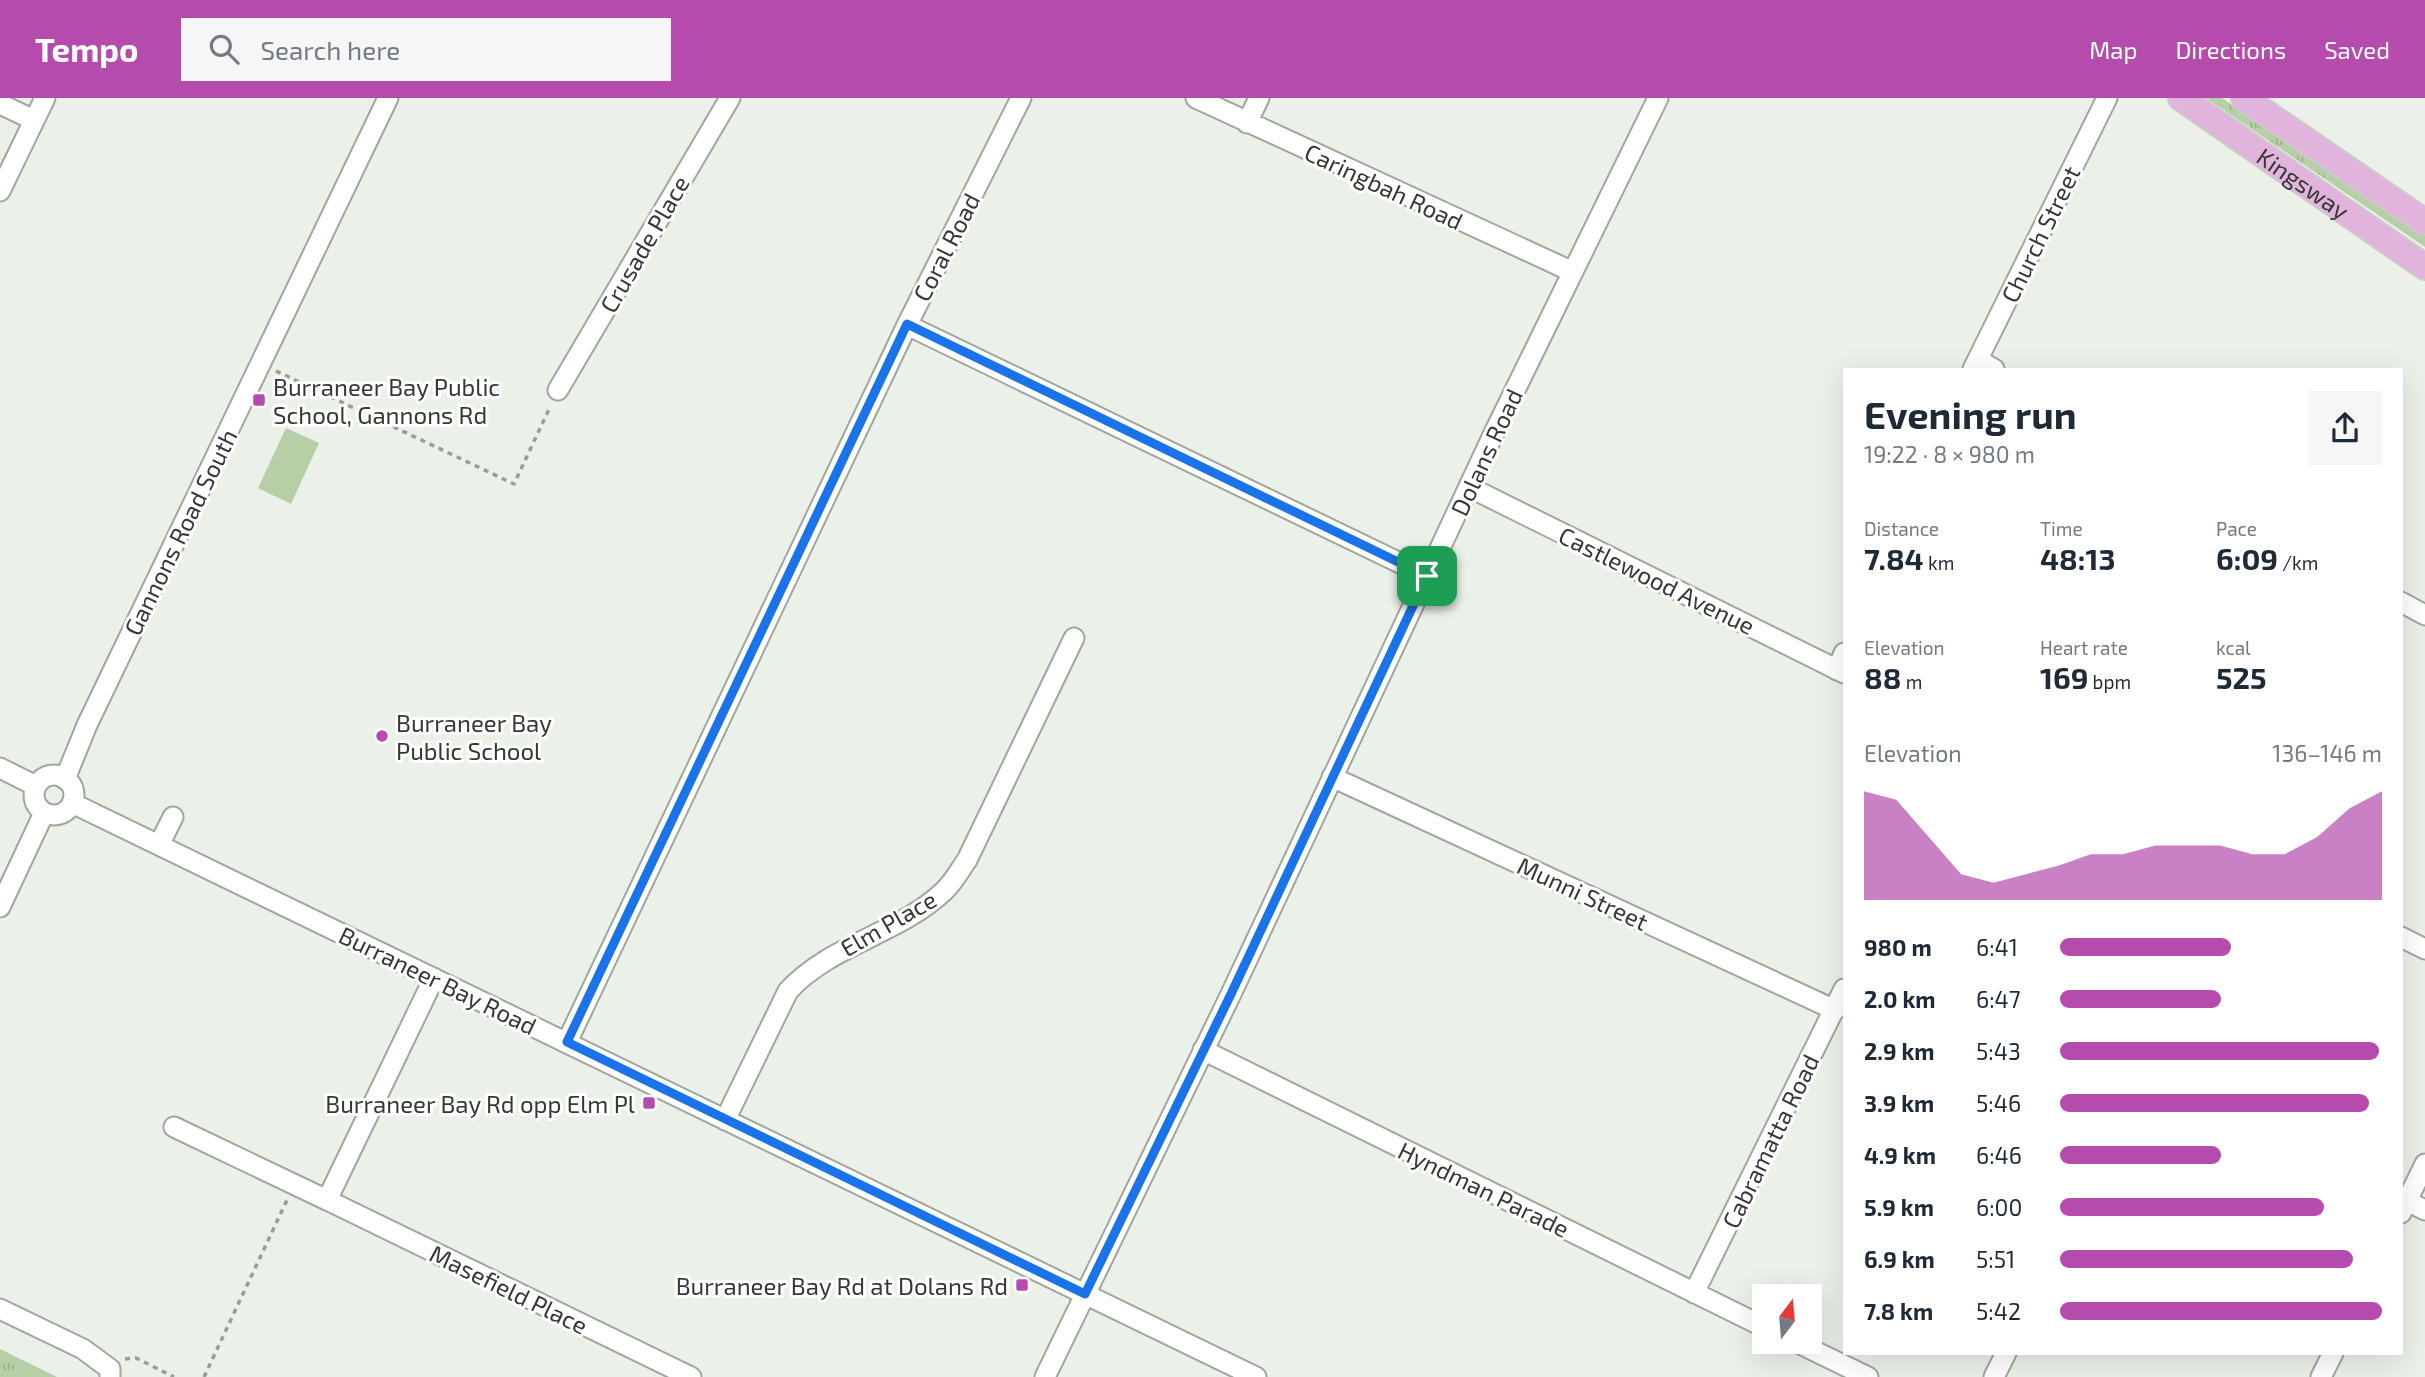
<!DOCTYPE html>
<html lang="en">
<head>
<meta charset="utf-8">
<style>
  body { margin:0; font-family:"Exo 2",sans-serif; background:#f6f6f7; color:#1f2937; height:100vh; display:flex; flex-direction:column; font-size:26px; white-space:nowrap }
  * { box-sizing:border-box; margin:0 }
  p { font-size:23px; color:#747a83 }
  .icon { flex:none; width:38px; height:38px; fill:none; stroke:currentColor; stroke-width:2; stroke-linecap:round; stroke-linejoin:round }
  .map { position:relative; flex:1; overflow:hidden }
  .side { position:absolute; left:1843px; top:270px; width:560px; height:987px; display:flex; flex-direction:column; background:#fff; border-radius:0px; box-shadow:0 7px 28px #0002 }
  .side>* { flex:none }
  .needle { width:46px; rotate:16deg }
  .buttons { position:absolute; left:1752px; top:1186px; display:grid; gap:14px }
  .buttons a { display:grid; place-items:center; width:70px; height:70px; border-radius:0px; background:#fff; box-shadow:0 7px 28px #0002; font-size:35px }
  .pin { position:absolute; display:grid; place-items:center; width:60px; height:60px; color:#fff; margin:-30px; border-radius:14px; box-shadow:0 4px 10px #0006 }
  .round { display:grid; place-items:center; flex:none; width:74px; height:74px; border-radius:0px; background:#f6f6f7 }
  .overview { display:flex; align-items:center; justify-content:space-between; height:119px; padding:0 21px }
  h1 { font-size:38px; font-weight:700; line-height:52px }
  .stats { display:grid; grid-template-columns:repeat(3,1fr); gap:10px; height:119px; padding:7px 21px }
  .stats div { display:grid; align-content:center }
  .stats b { font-size:30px; font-weight:700 }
  .stats small { font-size:19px; font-weight:400 }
  .stats p { font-size:19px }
  .chart { height:196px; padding:14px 21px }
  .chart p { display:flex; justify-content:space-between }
  .chart svg { width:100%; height:126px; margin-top:7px; fill:#b54bad; opacity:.7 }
  ul { padding:0 21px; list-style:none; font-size:23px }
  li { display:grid; grid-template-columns:112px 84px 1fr; align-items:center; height:52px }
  li i { height:18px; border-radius:9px; background:#b54bad }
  header { display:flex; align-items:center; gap:42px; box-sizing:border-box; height:98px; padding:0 35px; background:#b54bad; color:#fff }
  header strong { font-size:33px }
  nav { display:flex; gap:38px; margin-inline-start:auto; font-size:24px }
  .search { width:490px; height:63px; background:#f6f6f7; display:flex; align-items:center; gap:18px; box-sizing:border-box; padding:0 24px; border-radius:0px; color:#747a83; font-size:26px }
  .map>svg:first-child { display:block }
  .grass { fill:url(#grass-tufts) }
  .garden { fill:#b6cfa6 }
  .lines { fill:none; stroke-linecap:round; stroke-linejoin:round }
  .minor-casing { stroke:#a1a69e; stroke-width:23 }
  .major-casing { stroke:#cbcbca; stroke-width:28 }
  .path { stroke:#999d97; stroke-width:3.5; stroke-dasharray:5 5; stroke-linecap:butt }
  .minor { stroke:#fff; stroke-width:19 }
  .major { stroke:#e2b3dd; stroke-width:24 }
  .route-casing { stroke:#fff; stroke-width:14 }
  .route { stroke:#1a73e8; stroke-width:9 }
  .poi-dot { fill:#b54bad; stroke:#fff; stroke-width:2.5 }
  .labels { text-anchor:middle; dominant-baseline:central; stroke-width:6; stroke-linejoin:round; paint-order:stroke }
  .street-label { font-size:24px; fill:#363835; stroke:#fff }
  .poi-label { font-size:24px; fill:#363835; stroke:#fff; text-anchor:start }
</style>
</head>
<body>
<header>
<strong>Tempo</strong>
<div class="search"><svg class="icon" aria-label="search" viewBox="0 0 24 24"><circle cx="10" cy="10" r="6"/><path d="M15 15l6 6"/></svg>Search here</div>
<nav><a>Map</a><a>Directions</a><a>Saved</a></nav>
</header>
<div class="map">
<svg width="2425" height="1279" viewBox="0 0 2425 1279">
  <defs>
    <pattern id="grass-tufts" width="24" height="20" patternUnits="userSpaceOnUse" patternTransform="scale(1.75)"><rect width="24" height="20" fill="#b6cfa6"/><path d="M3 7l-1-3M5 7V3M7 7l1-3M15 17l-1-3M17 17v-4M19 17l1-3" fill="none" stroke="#9db290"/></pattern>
  </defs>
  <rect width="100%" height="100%" fill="#ebf0e8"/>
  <!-- grass -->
  <path class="grass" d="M2206,0H2222L2407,126L2425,138V149Z
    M0,1251L57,1279H0Z"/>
  <!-- garden -->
  <path class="garden" d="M286,330L319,345L291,406L258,390Z"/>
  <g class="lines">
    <defs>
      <path id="minor" d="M1196,0L1573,174
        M0,6L34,22
        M1247,25L1259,0
        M0,93L45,0
        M907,227L1427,478
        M1978,262L1994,271
        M1973,271L2107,0
        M558,292L730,0
        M1469,389L1844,575
        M2401,504L2425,517
        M1837,572L1844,555
        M0,670L36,688
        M34 697a20 20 0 1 1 40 0a20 20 0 1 1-40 0Z
        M1332,679L1835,912
        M65,681L87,627L388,0
        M72,705L1256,1279
        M159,747L173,719
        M0,809L44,715
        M2401,839L2425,851
        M434,880L327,1102L691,1279
        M567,944L907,227L1021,0
        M1203,952L1764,1229
        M725,1022L788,893C831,846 899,836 944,793C953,785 960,772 967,762L1074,540
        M174,1029L327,1102
        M2407,1103L2425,1112
        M2401,1115L2425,1066
        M1694,1195L1844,891
        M0,1211L83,1251L110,1271V1279
        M1796,1244L1868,1279
        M1045,1279L1231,896L1495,333L1658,0
        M1994,1279L2006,1255
        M2321,1279L2333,1255"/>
      <g id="major">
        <path id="s1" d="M2181,0L2425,169"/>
        <path d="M2244,0L2425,124"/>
      </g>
    </defs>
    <!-- minor casing -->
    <use href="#minor" class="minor-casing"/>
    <!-- major casing -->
    <use href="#major" class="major-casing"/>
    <!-- path -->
    <path class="path" d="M276,273L514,386L550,309
      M125,1261L136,1260L174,1279
      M204,1279L287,1102"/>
    <!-- minor -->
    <use href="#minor" class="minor"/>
    <!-- major -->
    <use href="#major" class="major"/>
  </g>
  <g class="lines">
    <defs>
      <path id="route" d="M907,226L1427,478L1231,896L1085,1196L567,944Z"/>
    </defs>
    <!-- route casing -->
    <use href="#route" class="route-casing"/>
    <!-- route -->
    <use href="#route" class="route"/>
  </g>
  <!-- markers -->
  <g class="poi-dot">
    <rect x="252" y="295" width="14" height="14" rx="3.5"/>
    <circle cx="382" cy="638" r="7"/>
    <rect x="642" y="998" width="14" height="14" rx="3.5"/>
    <rect x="1015" y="1180" width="14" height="14" rx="3.5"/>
  </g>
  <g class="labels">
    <!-- street labels -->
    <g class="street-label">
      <text stroke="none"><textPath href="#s1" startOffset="149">Kingsway</textPath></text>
      <text transform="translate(1384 88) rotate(25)">Caringbah Road</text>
      <text transform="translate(2040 136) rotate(-64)">Church Street</text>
      <text transform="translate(644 146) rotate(-60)">Crusade Place</text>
      <text transform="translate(946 149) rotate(-63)">Coral Road</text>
      <text transform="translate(1486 354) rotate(-65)">Dolans Road</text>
      <text transform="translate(180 434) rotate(-64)">Gannons Road South</text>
      <text transform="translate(1657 482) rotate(26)">Castlewood Avenue</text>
      <text transform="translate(1583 795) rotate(25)">Munni Street</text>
      <text transform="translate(888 825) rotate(-30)">Elm Place</text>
      <text transform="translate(438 882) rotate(26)">Burraneer Bay Road</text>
      <text transform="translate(1770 1043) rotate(-64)">Cabramatta Road</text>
      <text transform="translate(1484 1091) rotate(26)">Hyndman Parade</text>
      <text transform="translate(509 1191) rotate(26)">Masefield Place</text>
    </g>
    <!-- poi labels -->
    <g class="poi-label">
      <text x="273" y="288">Burraneer Bay Public<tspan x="273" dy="28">School, Gannons Rd</tspan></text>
      <text x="396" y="624">Burraneer Bay<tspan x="396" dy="28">Public School</tspan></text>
      <text x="635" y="1005" text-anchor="end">Burraneer Bay Rd opp Elm Pl</text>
      <text x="1008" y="1187" text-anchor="end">Burraneer Bay Rd at Dolans Rd</text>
    </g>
  </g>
</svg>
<div class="buttons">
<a><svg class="needle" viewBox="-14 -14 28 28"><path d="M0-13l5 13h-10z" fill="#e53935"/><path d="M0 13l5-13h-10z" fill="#747a83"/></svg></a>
</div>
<div class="pin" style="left:1427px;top:478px;background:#1e9e55"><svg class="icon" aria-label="arrive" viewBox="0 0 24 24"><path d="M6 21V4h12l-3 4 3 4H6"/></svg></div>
<section class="side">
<div class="overview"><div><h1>Evening run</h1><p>19:22 · 8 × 980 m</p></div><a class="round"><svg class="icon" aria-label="share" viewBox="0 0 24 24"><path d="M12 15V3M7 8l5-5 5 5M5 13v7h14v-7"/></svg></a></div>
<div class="stats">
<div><p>Distance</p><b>7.84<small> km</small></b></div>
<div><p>Time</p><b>48:13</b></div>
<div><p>Pace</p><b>6:09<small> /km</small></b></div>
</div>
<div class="stats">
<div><p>Elevation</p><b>88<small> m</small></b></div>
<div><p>Heart rate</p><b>169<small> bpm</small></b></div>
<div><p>kcal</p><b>525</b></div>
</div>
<div class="chart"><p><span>Elevation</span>136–146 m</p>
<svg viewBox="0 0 160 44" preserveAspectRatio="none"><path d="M0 44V6L10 9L20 22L30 35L40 38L50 35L60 32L70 28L80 28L90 25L100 25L110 25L120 28L130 28L140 22L150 12L160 6V44z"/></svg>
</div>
<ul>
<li><b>980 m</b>6:41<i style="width:53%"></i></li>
<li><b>2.0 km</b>6:47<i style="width:50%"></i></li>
<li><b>2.9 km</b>5:43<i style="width:99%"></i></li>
<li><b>3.9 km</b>5:46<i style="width:96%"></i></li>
<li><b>4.9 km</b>6:46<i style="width:50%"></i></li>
<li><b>5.9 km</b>6:00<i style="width:82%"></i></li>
<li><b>6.9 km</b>5:51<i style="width:91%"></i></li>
<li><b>7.8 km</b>5:42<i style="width:100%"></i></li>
</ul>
</section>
</div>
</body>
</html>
